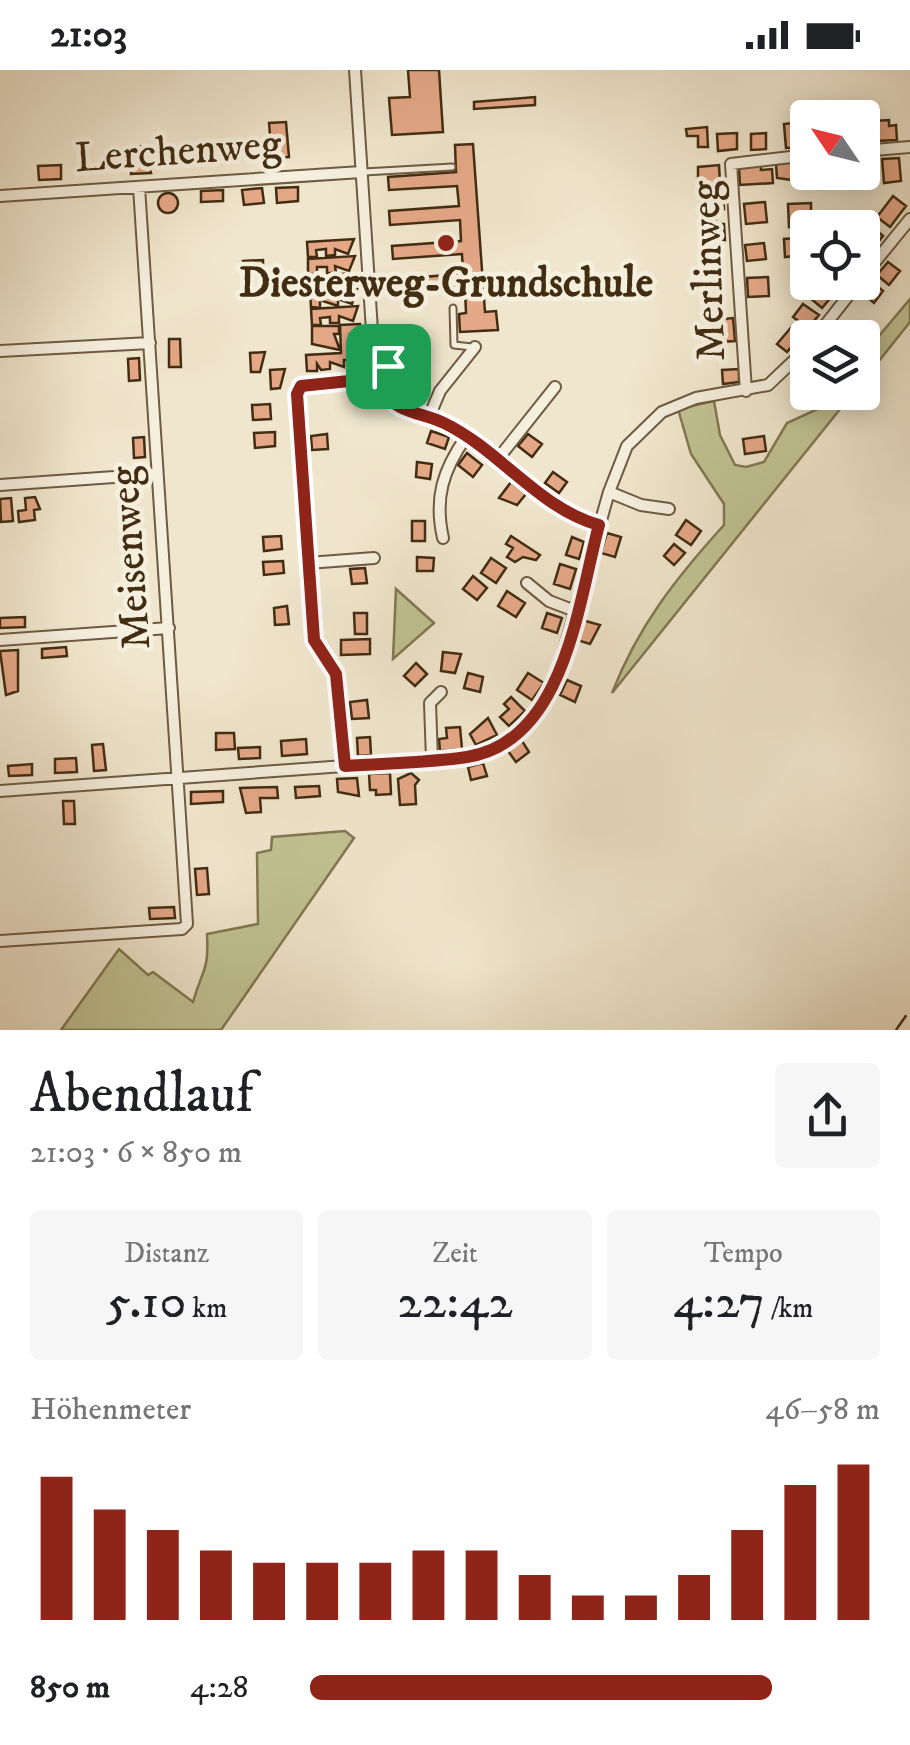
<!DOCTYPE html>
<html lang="de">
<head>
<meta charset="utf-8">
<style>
  body { margin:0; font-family:"IM FELL DW Pica",serif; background:#f6f6f6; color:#202124; height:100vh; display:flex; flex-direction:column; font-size:38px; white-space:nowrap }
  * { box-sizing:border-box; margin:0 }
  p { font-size:32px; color:#757577 }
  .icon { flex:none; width:55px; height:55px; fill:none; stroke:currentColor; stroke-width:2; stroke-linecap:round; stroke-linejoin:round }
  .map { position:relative; height:960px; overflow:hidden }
  .details { display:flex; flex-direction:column; background:#fff; flex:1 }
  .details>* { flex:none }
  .needle { width:65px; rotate:305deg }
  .buttons { position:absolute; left:790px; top:30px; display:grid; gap:20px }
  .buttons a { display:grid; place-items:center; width:90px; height:90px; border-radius:10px; background:#fff; box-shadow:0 5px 25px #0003; font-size:50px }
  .pin { position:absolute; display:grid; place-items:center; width:85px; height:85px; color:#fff; margin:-42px; border-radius:20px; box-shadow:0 5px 15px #0006 }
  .round { display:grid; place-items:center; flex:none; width:105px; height:105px; border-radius:10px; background:#f6f6f6 }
  .headline { display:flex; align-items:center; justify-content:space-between; height:170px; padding:0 30px }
  h1 { font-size:55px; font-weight:600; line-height:75px }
  .metrics { display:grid; grid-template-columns:repeat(3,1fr); gap:15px; height:170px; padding:10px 30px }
  .metrics div { display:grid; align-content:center; border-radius:10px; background:#f6f6f6; text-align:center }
  .metrics b { font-size:50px; font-weight:600 }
  .metrics small { font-size:28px; font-weight:400 }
  .metrics p { font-size:28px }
  .chart { height:280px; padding:20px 30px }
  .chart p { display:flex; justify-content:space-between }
  .chart svg { width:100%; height:180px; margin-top:10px; stroke:#8f2418; stroke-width:6 }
  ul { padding:0 30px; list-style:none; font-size:32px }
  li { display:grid; grid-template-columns:160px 120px 1fr; align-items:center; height:75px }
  li i { height:25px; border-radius:12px; background:#8f2418 }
  .status { display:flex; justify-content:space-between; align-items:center; height:70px; padding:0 50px; background:#fff; direction:ltr }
  .status svg { height:28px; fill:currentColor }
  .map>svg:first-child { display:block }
  .green { fill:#c1c393; stroke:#827852; stroke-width:2.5 }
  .building { fill:#e5a887; stroke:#422d12; stroke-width:2.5 }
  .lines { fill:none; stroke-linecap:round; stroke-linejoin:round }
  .service-casing { stroke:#6e5b41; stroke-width:9 }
  .minor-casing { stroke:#6e5b41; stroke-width:14 }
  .service { stroke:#f5efde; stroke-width:5 }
  .minor { stroke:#f5efde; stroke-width:10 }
  .rail { stroke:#422d12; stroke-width:2.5; stroke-dasharray:18 18; stroke-linecap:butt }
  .route-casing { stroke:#fff; stroke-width:20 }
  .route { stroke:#8f2418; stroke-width:12 }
  .poi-dot { fill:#8f2418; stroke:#f5efde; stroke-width:4 }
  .labels { text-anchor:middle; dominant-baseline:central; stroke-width:9; stroke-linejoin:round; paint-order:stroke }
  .street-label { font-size:42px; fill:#422d12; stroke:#f5efde }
  .poi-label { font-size:42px; font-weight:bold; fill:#422d12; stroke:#f5efde }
</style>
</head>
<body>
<div class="status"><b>21:03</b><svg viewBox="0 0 49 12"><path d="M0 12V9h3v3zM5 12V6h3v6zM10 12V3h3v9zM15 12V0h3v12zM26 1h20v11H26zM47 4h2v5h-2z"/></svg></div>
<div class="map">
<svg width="910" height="960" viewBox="0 0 910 960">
  <rect width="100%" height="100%" fill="#f0e6cd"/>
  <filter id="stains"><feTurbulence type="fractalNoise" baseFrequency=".002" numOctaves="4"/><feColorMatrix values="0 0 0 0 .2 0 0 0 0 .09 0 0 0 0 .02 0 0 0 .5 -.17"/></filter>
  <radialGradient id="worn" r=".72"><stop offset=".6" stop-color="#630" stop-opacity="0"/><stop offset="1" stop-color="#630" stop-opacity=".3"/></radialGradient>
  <!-- green -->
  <path class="green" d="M910,229V252L863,311V285Z
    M834,323H853L612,623C638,556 676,508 724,455V434L691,384L678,339L714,331L720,365L735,395L746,397L764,392L787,353L820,338Z
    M396,519L434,553L393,589Z
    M345,761L354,768L221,960H61L119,879L148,905L153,902L193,932C202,899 209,903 207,864L258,854L257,783L271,780L272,767Z"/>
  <!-- building -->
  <path class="building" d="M408,0H439L443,62L392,65L389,28L410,27Z
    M535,27V35L474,39V32Z
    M889,50V56L896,55L897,70L875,71L874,51Z
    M286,52L289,87L272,88L269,53Z
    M803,52L805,77L786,78L784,54Z
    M707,57L708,77H698V66H687L686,59Z
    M737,63V79L718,81L717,64Z
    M766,63V79L751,80V64Z
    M473,74L485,242L496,241L498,260L460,262L459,244L466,243L465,219L395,224L394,209L463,204L462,184L393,189L392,176L461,171L460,150L390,155L389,141L459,136L457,116L389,120L388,107L456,102L455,75Z
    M153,76V85H146L151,103L131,104L133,86H127L126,77Z
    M876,87L877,109L863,110L862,88Z
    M899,88L901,111L884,113L882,89Z
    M797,92L799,111L777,108L776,94Z
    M61,95V109L39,110L38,96Z
    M719,95L720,112L698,113V97Z
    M761,95V100L772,99L773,113L740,115L739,97Z
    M298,117V131L277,133L276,118Z
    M262,118L264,133L244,135L242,120Z
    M223,120V131L201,132V121Z
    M158 133a10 10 0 1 1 20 0a10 10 0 1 1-20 0Z
    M723,124L724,139L700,140V125Z
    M893,126L906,136L890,157L877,147Z
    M765,132L767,152L746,154L744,134Z
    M811,133V147L798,148L799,156L789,157L788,134Z
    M702,147H716V154H724L725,170L703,167Z
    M863,149L883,166L871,181L862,174V158H856Z
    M796,168V173H804V185L785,187L784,169Z
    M354,169L348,184L335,179V185L326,186V179L316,180L317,187H308L307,172Z
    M764,173L766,189L747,191L745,175Z
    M355,186L349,201L335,196L336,203H327V197H317V204H308V189Z
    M263,190V199L244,207L243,191Z
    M888,192L900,201L889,215L877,205Z
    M356,203L351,218L337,212V219L329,220L328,213L319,214V221H310L309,206Z
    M768,207L769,226L748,227L747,208Z
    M871,211L883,221L874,233L862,223Z
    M817,217L832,226L822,238L809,227Z
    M357,219L352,234L338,229V236L320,230V238L311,237L310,222Z
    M803,234L819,245L808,258L793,247Z
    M358,236L353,251L339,246V253H330V247L320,248L321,255H312L311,239Z
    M733,248L735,271L721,272L720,263H714L713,250Z
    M838,252L852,263L849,268L826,267Z
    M360,254L361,263L350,264V268H361V277H350L351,290H344V297L330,292V299L321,300L317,294V301H307L306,285L341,283L340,255Z
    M794,254L804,262L787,282L777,274Z
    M312,256H339V264H334L340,280L312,274Z
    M169,269H180L181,297H169Z
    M265,282L260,302H251L250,283Z
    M139,288L140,310L129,311L128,289Z
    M285,299L280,318L271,319L270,300Z
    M739,299V312L723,314L722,300Z
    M270,334L271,349L253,350L252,335Z
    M431,361L449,367L445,379L427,373Z
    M275,362V376L255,378L254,363Z
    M327,364L328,379L312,380L311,366Z
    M528,364L542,374L532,387L518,376Z
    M764,366L766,381L745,384L743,369Z
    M144,367L145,387L134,388L133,368Z
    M467,383L482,395L473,407L458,395Z
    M417,392L432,394L430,409L416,407Z
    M553,402L567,412L559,423L545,413Z
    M511,412L526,424L517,435L499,428Z
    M35,427L40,439L34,440L35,450L19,452L18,441L26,440L25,428Z
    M11,428L13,451L1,452L0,429Z
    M686,450L701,461L691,475L676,465Z
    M412,451H425V471H412Z
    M607,463L621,467L615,487L601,483Z
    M281,466L282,479L264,481L263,467Z
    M511,466L540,485L536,490L523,487L515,492L507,487L513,478L506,474Z
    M572,467L584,472L579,489L566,485Z
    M674,474L685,483L674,495L664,486Z
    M417,487L434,488L433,501H417Z
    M491,488L506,498L496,513L481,503Z
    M283,491L284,503L264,505L263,492Z
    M560,494L576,499L570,519L554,514Z
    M365,498L367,513L352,514L350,499Z
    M473,506L487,518L477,530L463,519Z
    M507,521L525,533L516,547L498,536Z
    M287,536L289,554L275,555L274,538Z
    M354,543H367V564H355Z
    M547,543L562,548L557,563L542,558Z
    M25,547V557L0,558V548Z
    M582,550L600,555L590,574L577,570Z
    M370,569V584L341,585V570Z
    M66,577L67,586L42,588V579Z
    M18,580V621L6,625L0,581Z
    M443,582L461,584L455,603L441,601Z
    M416,593L427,604L415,616L404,606Z
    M468,603L483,607L480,622L464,618Z
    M528,603L544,613L532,630L517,620Z
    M567,610L581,616L575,632L560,625Z
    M511,627L525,641L509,656L500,647L509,639L504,634Z
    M367,630L369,648L352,649L350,632Z
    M488,648L497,665L476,675L470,664Z
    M460,657L462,679L440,681L439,669L447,668L446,658Z
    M216,663H234L235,679L216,680Z
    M370,667L371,685L358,686L357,668Z
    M306,669L307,684L282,686L281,671Z
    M522,671L529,682L516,692L508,681Z
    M103,674L106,700L94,701L92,675Z
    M260,677V688L239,689L238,678Z
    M76,688L77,702L55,703V689Z
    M483,693L487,706L471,710L468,697Z
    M32,694V705L9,706L8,696Z
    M390,703L391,724L376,725V720H370L369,704Z
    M411,703L419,710L415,715L416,734L400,735L398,709Z
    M357,708L359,726L338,722L337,709Z
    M319,716L320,726L296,728L295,717Z
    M277,717L278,728H260L261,742L246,743L240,718Z
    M223,721V732L191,734V722Z
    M63,731H74L75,754H64Z
    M207,798L209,824L197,825L195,799Z
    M174,837L175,848L150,849L149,838Z"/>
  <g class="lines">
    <defs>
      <path id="service" d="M364,102L452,97
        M453,238L454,275L472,277"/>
      <path id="minor" d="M355,0L374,291
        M862,81L910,77
        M0,126L361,102
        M862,208L910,149
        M815,268L859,212
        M0,281L150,273
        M359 308a16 16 0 1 1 32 0a16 16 0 1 1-32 0Z
        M746,321L731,94L808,85
        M384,322C399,344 422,342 444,353C500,380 538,438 599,455
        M429,347L440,321L475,277
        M497,390L555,317
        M0,415L157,404
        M609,422L641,435L669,439
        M443,468C434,428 443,400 466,367
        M308,493L374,488
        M527,513L549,531L575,541
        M0,570L169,558
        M432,690L430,633L441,622
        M345,696L336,604L314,570L311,556L297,324L301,315L359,310
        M0,721L469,687C505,676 532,655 552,623L609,422L627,376L662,342L696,328L768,315L808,277
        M0,871L182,859L187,854L139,117"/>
    </defs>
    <!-- service casing -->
    <use href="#service" class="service-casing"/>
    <!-- minor casing -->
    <use href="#minor" class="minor-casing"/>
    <!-- service -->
    <use href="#service" class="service"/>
    <!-- minor -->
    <use href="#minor" class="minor"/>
    <!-- rail -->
    <path class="rail" d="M896,960L910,940"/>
  </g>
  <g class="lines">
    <defs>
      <path id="route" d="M374,291L392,302L384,322C398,344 422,342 444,353C500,380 538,438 599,455C578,533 565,672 467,687C428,693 385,693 345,696L336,604L314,570L297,324L301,316L359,310L363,297Z"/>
    </defs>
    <!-- route casing -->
    <use href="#route" class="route-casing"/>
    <!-- route -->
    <use href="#route" class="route"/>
  </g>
  <!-- markers -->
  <circle class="poi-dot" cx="446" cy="173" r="10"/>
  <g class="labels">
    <!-- street labels -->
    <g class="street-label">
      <text transform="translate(178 82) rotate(-4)">Lerchenweg</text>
      <text transform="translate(709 201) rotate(-92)">Merlinweg</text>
      <text transform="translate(131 488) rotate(-94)">Meisenweg</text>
    </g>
    <!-- poi labels -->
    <g class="poi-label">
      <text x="446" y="214">Diesterweg-Grundschule</text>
    </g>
  </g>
  <rect width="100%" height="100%" filter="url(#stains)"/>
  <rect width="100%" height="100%" fill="url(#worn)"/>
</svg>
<div class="buttons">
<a><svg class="needle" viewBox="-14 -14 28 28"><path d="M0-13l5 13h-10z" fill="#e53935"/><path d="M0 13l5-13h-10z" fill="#757577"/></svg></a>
<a><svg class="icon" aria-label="locate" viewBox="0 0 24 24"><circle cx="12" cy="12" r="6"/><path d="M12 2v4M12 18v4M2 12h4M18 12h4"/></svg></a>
<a><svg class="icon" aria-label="layers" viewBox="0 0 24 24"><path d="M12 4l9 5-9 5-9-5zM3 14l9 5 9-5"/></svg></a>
</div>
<div class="pin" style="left:388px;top:296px;background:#1e9e55"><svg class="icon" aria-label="arrive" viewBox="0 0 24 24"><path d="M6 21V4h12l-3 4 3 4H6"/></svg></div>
</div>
<section class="details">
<div class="headline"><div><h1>Abendlauf</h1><p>21:03 · 6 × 850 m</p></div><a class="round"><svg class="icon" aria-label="share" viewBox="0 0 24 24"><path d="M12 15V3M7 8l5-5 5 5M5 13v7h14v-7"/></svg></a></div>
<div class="metrics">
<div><p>Distanz</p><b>5.10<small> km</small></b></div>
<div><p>Zeit</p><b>22:42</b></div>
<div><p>Tempo</p><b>4:27<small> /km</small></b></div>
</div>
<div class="chart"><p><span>Höhenmeter</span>46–58 m</p>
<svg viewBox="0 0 160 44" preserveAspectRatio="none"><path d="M5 44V9M15 44V17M25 44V22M35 44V27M45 44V30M55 44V30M65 44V30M75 44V27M85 44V27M95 44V33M105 44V38M115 44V38M125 44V33M135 44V22M145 44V11M155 44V6"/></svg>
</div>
<ul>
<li><b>850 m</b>4:28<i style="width:81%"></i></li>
</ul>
</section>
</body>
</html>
